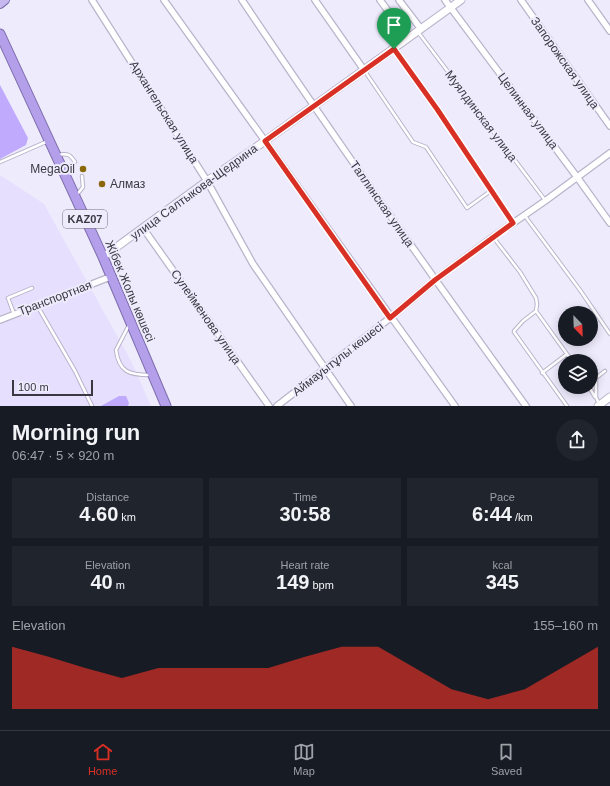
<!DOCTYPE html>
<html lang="en">
<head>
<meta charset="utf-8">
<style>
  body { margin:0; font-family:Helvetica,sans-serif; background:#20242c; color:#f1f3f6; height:100vh; display:flex; flex-direction:column; font-size:15px; white-space:nowrap }
  * { box-sizing:border-box; margin:0 }
  p { font-size:13px; color:#9ea1a6 }
  .icon { flex:none; width:22px; height:22px; fill:none; stroke:currentColor; stroke-width:2; stroke-linecap:round; stroke-linejoin:round }
  .map { position:relative; height:406px; overflow:hidden }
  .sheet { display:flex; flex-direction:column; background:#171b24; flex:1 }
  .sheet>* { flex:none }
  .needle { width:26px; rotate:157deg }
  .controls { position:absolute; left:558px; top:306px; display:grid; gap:8px }
  .controls a { display:grid; place-items:center; width:40px; height:40px; border-radius:50%; background:#171b24; box-shadow:0 2px 10px #0003; font-size:20px }
  .scale { position:absolute; left:12px; bottom:10px; width:81px; box-sizing:border-box; padding-left:4px; border:2px solid #3a3841; border-top:0; font-size:11px; line-height:14px; white-space:nowrap; color:#3a3841; -webkit-text-stroke:3px #eeebfd; paint-order:stroke }
  .pin { position:absolute; display:grid; place-items:center; width:34px; height:34px; color:#fff; margin:-41px -17px; border-radius:50% 50% 50% 0; rotate:-45deg; box-shadow:0 0 4px #0007 }
  .pin .icon { rotate:45deg }
  .round { display:grid; place-items:center; flex:none; width:42px; height:42px; border-radius:21px; background:#20242c }
  .headline { display:flex; align-items:center; justify-content:space-between; height:68px; padding:0 12px }
  h1 { font-size:22px; font-weight:800; line-height:30px }
  .stats { display:grid; grid-template-columns:repeat(3,1fr); gap:6px; height:68px; padding:4px 12px }
  .stats div { display:grid; align-content:center; border-radius:0px; background:#20242c; text-align:center }
  .stats b { font-size:20px; font-weight:800 }
  .stats small { font-size:11px; font-weight:400 }
  .stats p { font-size:11px }
  .chart { height:112px; padding:8px 12px }
  .chart p { display:flex; justify-content:space-between }
  .chart svg { width:100%; height:72px; margin-top:4px; fill:#d93025; opacity:.7 }
  .dock { display:flex; justify-content:space-around; align-items:center; height:56px; border-top:1px solid #363941; background:#171b24; font-size:11px; color:#9ea1a6 }
  .dock a { display:grid; justify-items:center; gap:2px }
  .dock .current { color:#d93025 }
  .map>svg:first-child { display:block }
  .built { fill:#e6e0fe }
  .forest { fill:#c0aafe }
  .lines { fill:none; stroke-linecap:round; stroke-linejoin:round }
  .service-casing { stroke:#b9b4ca; stroke-width:4.5 }
  .minor-casing { stroke:#b9b4ca; stroke-width:8 }
  .tertiary-casing { stroke:#b9b4ca; stroke-width:9 }
  .primary-casing { stroke:#7d6cab; stroke-width:10 }
  .trunk-casing { stroke:#7d6cab; stroke-width:11 }
  .service { stroke:#fff; stroke-width:2.5 }
  .minor { stroke:#fff; stroke-width:5.5 }
  .tertiary { stroke:#fff; stroke-width:7 }
  .primary { stroke:#c7b8ef; stroke-width:8 }
  .trunk { stroke:#b4a0ea; stroke-width:9 }
  .route-casing { stroke:#fff; stroke-width:8 }
  .route { stroke:#d93025; stroke-width:5 }
  .poi-dot { fill:#8a6807; stroke:#eeebfd; stroke-width:1.5 }
  .labels { text-anchor:middle; dominant-baseline:central; stroke-width:4; stroke-linejoin:round; paint-order:stroke }
  .shield { fill:#eeebfd; stroke:#706e79; stroke-width:1 }
  .shield-label { font-size:11px; font-weight:bold; fill:#3a3841 }
  .street-label { font-size:12px; fill:#3a3841; stroke:#eeebfd }
  .poi-label { font-size:12px; fill:#3a3841; stroke:#eeebfd; text-anchor:end }
</style>
</head>
<body>
<div class="map">
<svg width="610" height="406" viewBox="0 0 610 406">
  <rect width="100%" height="100%" fill="#eeebfd"/>
  <!-- built -->
  <path class="built" d="M0,175L44,204L131,361L151,406H0Z"/>
  <!-- forest -->
  <path class="forest" d="M0,85L28,138L26,145L0,159Z
    M119,396H126L129,403L128,406H101Z"/>
  <g class="lines">
    <defs>
      <path id="service" d="M418,32L545,200
        M394,50L437,109L513,222
        M364,70L413,142L426,147L467,208L492,190
        M57,155C67,153 70,154 75,162
        M0,162L48,141
        M76,196L83,187L82,176
        M525,216L580,290L610,334
        M493,237L520,272L536,298L537,304L536,311
        M38,307L75,371L92,406
        M14,314L8,298L32,288
        M129,325L116,350C119,372 129,375 150,375
        M542,373L567,354
        M589,387L595,397
        M599,404L596,397V378L605,371
        M567,406L514,332V331L523,321L536,311L572,361"/>
      <path id="minor" d="M92,0L207,181L253,264L351,406
        M164,0L455,406
        M242,0C334,137 429,272 526,406
        M315,0L364,70
        M380,0L408,38
        M399,0L421,29
        M445,0L577,177L610,223
        M521,0L610,126
        M588,0L610,31
        M143,228L269,406
        M0,320L110,277
        M277,406L390,318L435,280L493,237L545,201L610,153"/>
      <path id="tertiary" d="M103,257L207,181L265,141L461,0
        M598,406L610,397"/>
      <path id="primary" d="M0,4L5,0"/>
      <path id="trunk" d="M0,34L103,257L166,406"/>
    </defs>
    <!-- service casing -->
    <use href="#service" class="service-casing"/>
    <!-- minor casing -->
    <use href="#minor" class="minor-casing"/>
    <!-- tertiary casing -->
    <use href="#tertiary" class="tertiary-casing"/>
    <!-- primary casing -->
    <use href="#primary" class="primary-casing"/>
    <!-- trunk casing -->
    <use href="#trunk" class="trunk-casing"/>
    <!-- service -->
    <use href="#service" class="service"/>
    <!-- minor -->
    <use href="#minor" class="minor"/>
    <!-- tertiary -->
    <use href="#tertiary" class="tertiary"/>
    <!-- primary -->
    <use href="#primary" class="primary"/>
    <!-- trunk -->
    <use href="#trunk" class="trunk"/>
  </g>
  <g class="lines">
    <defs>
      <path id="route" d="M394,49L437,109L513,223L435,280L390,318L265,141Z"/>
    </defs>
    <!-- route casing -->
    <use href="#route" class="route-casing"/>
    <!-- route -->
    <use href="#route" class="route"/>
  </g>
  <!-- markers -->
  <g class="poi-dot">
    <circle cx="83" cy="169" r="4"/>
    <circle cx="102" cy="184" r="4"/>
  </g>
  <g class="labels">
    <!-- shield labels -->
    <rect class="shield" x="63" y="210" width="44" height="18" rx="3"/>
    <g class="shield-label">
      <text x="85" y="219">KAZ07</text>
    </g>
    <!-- street labels -->
    <g class="street-label">
      <text transform="translate(565 63) rotate(55)">Запорожская улица</text>
      <text transform="translate(528 111) rotate(53)">Целинная улица</text>
      <text transform="translate(164 112) rotate(58)">Архангельская улица</text>
      <text transform="translate(481 116) rotate(53)">Муялдинская улица</text>
      <text transform="translate(194 192) rotate(-36)">улица Салтыкова-Щедрина</text>
      <text transform="translate(382 204) rotate(55)">Таллинская улица</text>
      <text transform="translate(130 291) rotate(67)">Жібек Жолы көшесі</text>
      <text transform="translate(55 298) rotate(-21)">Транспортная</text>
      <text transform="translate(206 317) rotate(55)">Сулейменова улица</text>
      <text transform="translate(338 359) rotate(-38)">Аймауытұлы көшесі</text>
    </g>
    <!-- poi labels -->
    <g class="poi-label">
      <text x="75" y="169">MegaOil</text>
      <text x="110" y="184" text-anchor="start">Алмаз</text>
    </g>
  </g>
</svg>
<div class="controls">
<a><svg class="needle" viewBox="-14 -14 28 28"><path d="M0-13l5 13h-10z" fill="#e53935"/><path d="M0 13l5-13h-10z" fill="#9ea1a6"/></svg></a>
<a><svg class="icon" aria-label="layers" viewBox="0 0 24 24"><path d="M12 4l9 5-9 5-9-5zM3 14l9 5 9-5"/></svg></a>
</div>
<div class="scale">100 m</div>
<div class="pin" style="left:394px;top:49px;background:#1e9e55"><svg class="icon" aria-label="arrive" viewBox="0 0 24 24"><path d="M6 21V4h12l-3 4 3 4H6"/></svg></div>
</div>
<section class="sheet">
<div class="headline"><div><h1>Morning run</h1><p>06:47 · 5 × 920 m</p></div><a class="round"><svg class="icon" aria-label="share" viewBox="0 0 24 24"><path d="M12 15V3M7 8l5-5 5 5M5 13v7h14v-7"/></svg></a></div>
<div class="stats">
<div><p>Distance</p><b>4.60<small> km</small></b></div>
<div><p>Time</p><b>30:58</b></div>
<div><p>Pace</p><b>6:44<small> /km</small></b></div>
</div>
<div class="stats">
<div><p>Elevation</p><b>40<small> m</small></b></div>
<div><p>Heart rate</p><b>149<small> bpm</small></b></div>
<div><p>kcal</p><b>345</b></div>
</div>
<div class="chart"><p><span>Elevation</span>155–160 m</p>
<svg viewBox="0 0 160 44" preserveAspectRatio="none"><path d="M0 44V6L10 12L20 19L30 25L40 19L50 19L60 19L70 19L80 12L90 6L100 6L110 19L120 32L130 38L140 32L150 19L160 6V44z"/></svg>
</div>
</section>
<nav class="dock">
<a class="current"><svg class="icon" aria-label="home" viewBox="0 0 24 24"><path d="M3 11l9-7 9 7M6 9v11h12V9"/></svg>Home</a>
<a><svg class="icon" aria-label="map" viewBox="0 0 24 24"><path d="M3 6l6-2 6 2 6-2v14l-6 2-6-2-6 2zM9 4v14M15 6v14"/></svg>Map</a>
<a><svg class="icon" aria-label="saved" viewBox="0 0 24 24"><path d="M7 4h10v16l-5-4-5 4z"/></svg>Saved</a>
</nav>
</body>
</html>
